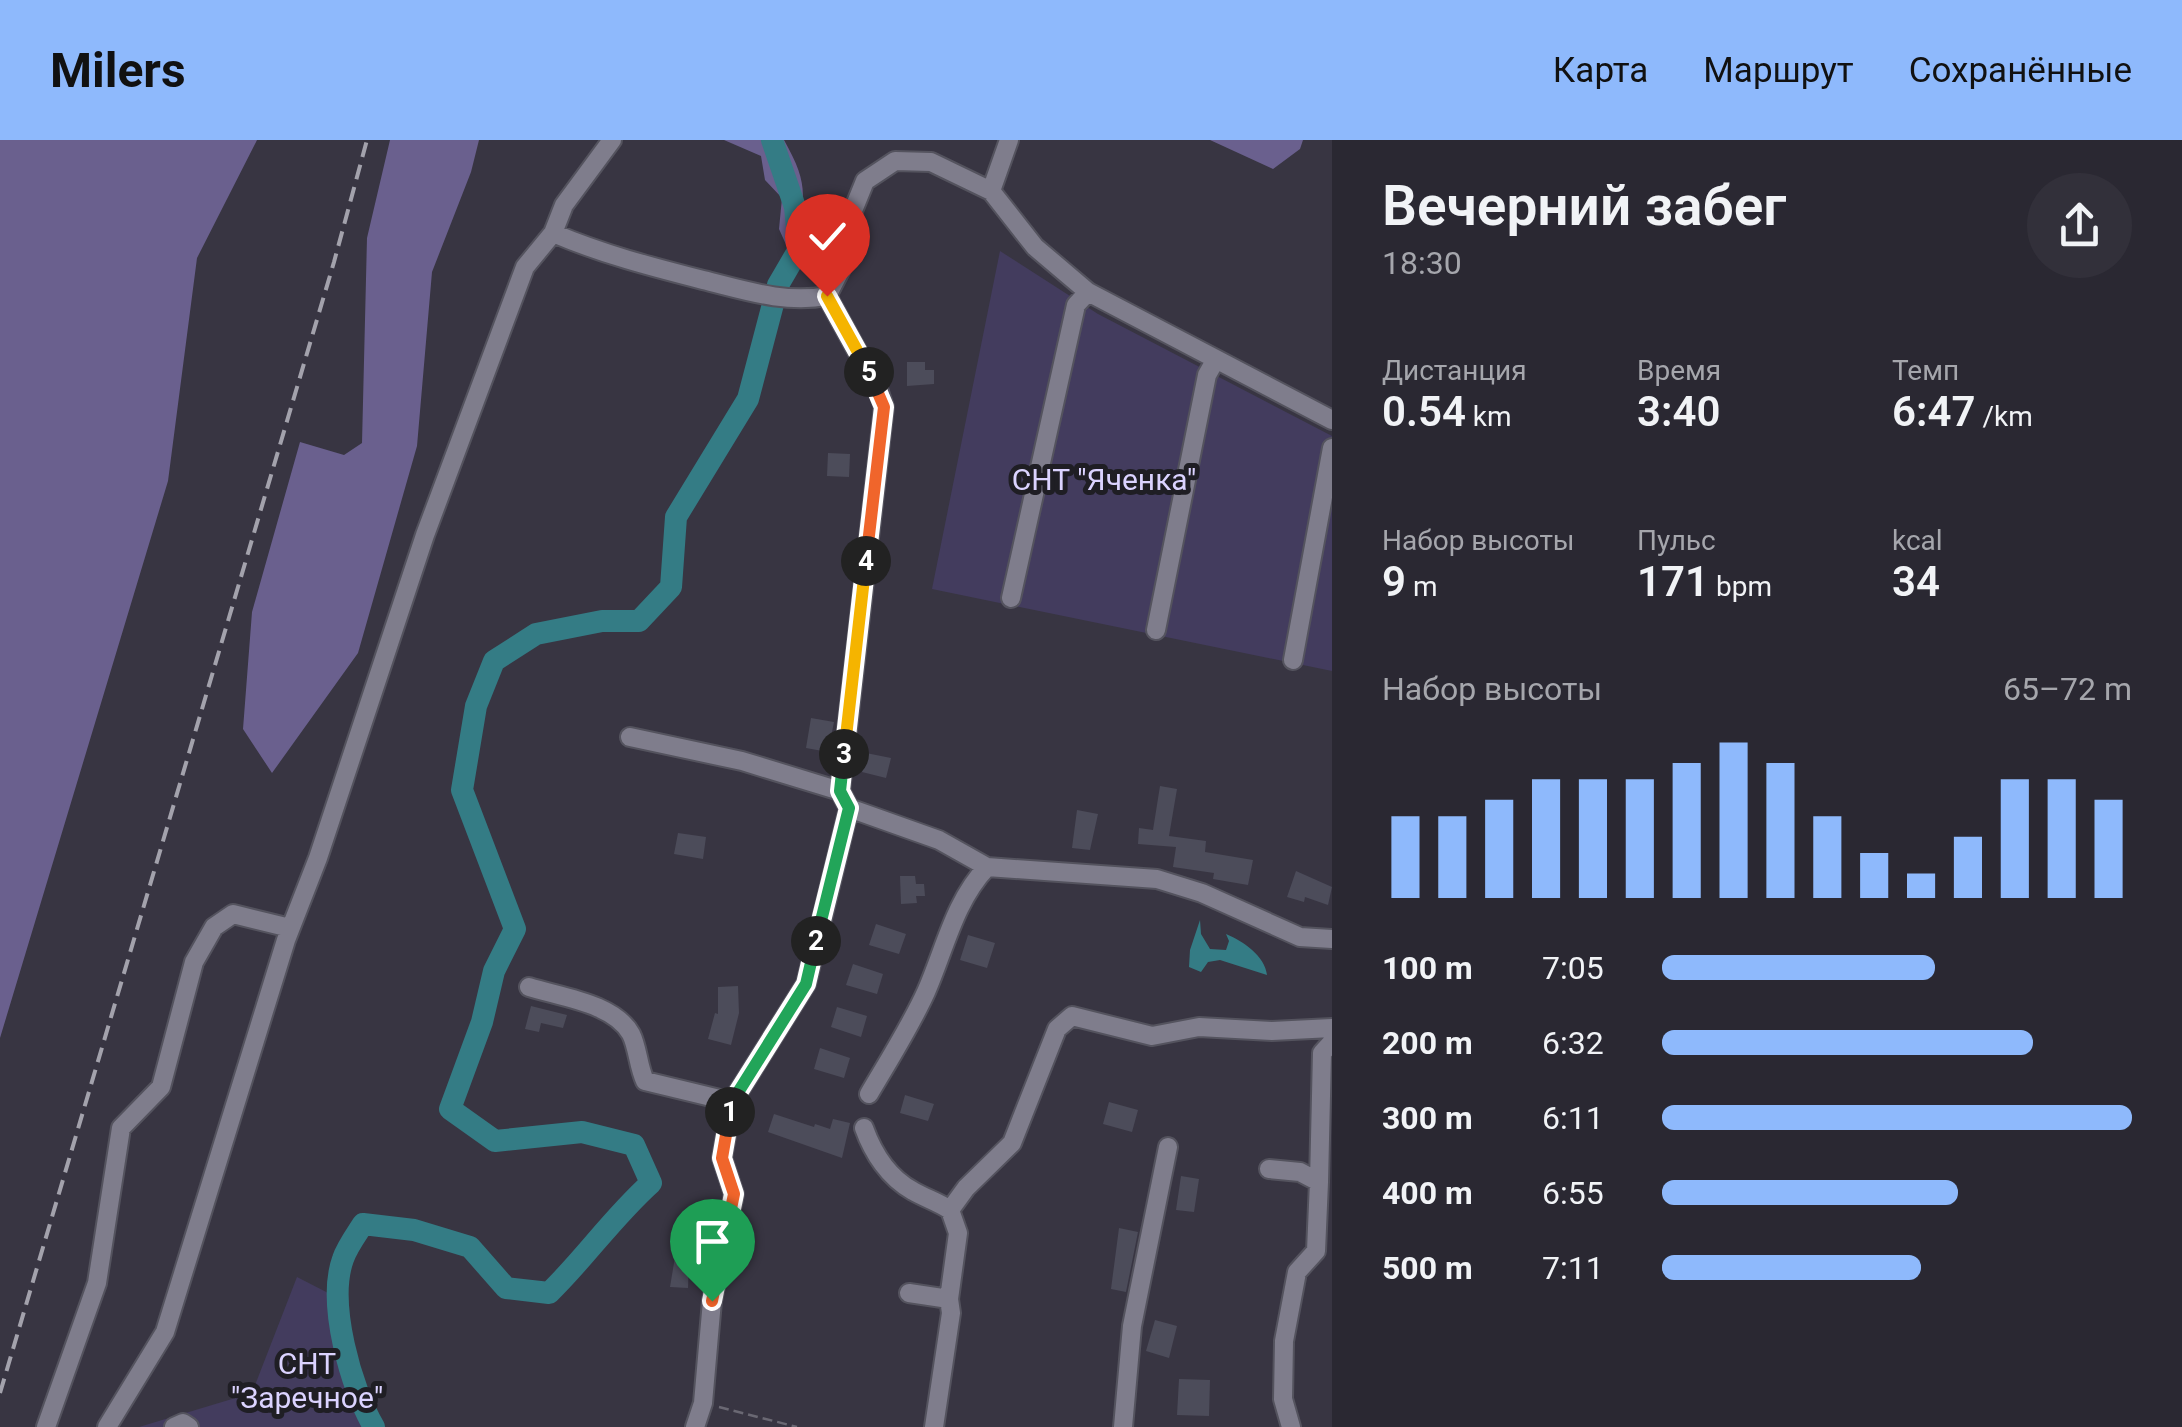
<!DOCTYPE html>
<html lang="ru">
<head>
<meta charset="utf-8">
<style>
  body { margin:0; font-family:Roboto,sans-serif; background:#32303a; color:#f1f3f6; height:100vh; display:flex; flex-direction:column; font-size:38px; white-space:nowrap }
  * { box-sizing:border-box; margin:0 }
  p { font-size:32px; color:#a5a6ac }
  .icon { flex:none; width:55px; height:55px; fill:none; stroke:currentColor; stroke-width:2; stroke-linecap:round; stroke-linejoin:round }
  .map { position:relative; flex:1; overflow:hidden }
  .details { display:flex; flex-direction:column; background:#2a2832; width:850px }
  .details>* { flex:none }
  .pin { position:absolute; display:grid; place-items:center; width:85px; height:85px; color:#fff; margin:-102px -42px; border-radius:50% 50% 50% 0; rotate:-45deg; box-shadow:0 0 10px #0007 }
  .pin .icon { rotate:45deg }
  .km { position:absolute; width:50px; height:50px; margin:-25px; border-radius:50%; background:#222; color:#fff; font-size:28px; line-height:50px; text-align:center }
  .round { display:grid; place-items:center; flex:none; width:105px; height:105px; border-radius:52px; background:#32303a }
  .headline { display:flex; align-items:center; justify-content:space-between; height:170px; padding:0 50px }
  h1 { font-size:55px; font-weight:600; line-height:75px }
  .stats { display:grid; grid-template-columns:repeat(3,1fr); gap:15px; height:170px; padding:10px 50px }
  .stats div { display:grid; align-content:center }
  .stats b { font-size:42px; font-weight:600 }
  .stats small { font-size:28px; font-weight:400 }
  .stats p { font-size:28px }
  .chart { height:280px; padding:20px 50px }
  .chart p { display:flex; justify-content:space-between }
  .chart svg { width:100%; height:180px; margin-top:10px; stroke:#8eb9fc; stroke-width:6 }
  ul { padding:0 50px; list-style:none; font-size:32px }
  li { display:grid; grid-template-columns:160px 120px 1fr; align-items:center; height:75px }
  li i { height:25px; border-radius:12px; background:#8eb9fc }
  header { display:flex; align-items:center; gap:60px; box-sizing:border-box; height:140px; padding:0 50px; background:#8eb9fc; color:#111 }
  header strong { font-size:48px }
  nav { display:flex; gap:55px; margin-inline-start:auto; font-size:35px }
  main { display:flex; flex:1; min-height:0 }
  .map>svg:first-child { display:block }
  .green { fill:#433c5e }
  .forest { fill:#6a608e }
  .water { fill:#347c85 }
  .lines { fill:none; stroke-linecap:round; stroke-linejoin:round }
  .river { stroke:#347c85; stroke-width:22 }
  .building { fill:#4c4c5a }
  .minor-casing { stroke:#54535e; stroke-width:22 }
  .path { stroke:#6a6873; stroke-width:2.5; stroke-dasharray:10 5; stroke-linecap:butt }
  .minor { stroke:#7f7d8c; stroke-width:18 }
  .rail { stroke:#a3a2ac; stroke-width:4; stroke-dasharray:15 8; stroke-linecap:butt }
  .split-1-casing { stroke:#fff; stroke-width:20 }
  .split-2-casing { stroke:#fff; stroke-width:20 }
  .split-3-casing { stroke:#fff; stroke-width:20 }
  .split-4-casing { stroke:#fff; stroke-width:20 }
  .split-5-casing { stroke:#fff; stroke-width:20 }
  .split-6-casing { stroke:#fff; stroke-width:20 }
  .split-1 { stroke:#f0652b; stroke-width:12 }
  .split-2 { stroke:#22a559; stroke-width:12 }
  .split-3 { stroke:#22a559; stroke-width:12 }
  .split-4 { stroke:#f5b400; stroke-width:12 }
  .split-5 { stroke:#f0652b; stroke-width:12 }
  .split-6 { stroke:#f5b400; stroke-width:12 }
  .labels { text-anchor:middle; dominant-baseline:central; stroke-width:10; stroke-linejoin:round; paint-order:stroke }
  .park-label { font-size:30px; fill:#dbd3ff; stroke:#1f1e24 }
</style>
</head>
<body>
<header>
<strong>Milers</strong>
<nav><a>Карта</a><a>Маршрут</a><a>Сохранённые</a></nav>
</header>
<main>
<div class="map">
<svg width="1332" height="1287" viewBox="0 0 1332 1287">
  <rect width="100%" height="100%" fill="#383542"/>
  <!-- green -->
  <path class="green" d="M1000,111L1098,174L1332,296V531L932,449Z
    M297,1137L336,1157L359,1261L374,1287H139L252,1253Z"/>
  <!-- forest -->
  <path class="forest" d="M0,0H257L197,118L168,341L0,898Z
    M390,0H479L471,32L432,132L417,306L358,513L272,633L243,589L252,472L300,302L344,315L362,303L367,98Z
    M724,0H784C810,46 807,62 788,109L779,89L782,58L765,40L761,16Z
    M1210,0H1303L1300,9L1273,29Z"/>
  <!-- water -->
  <path class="water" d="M1200,780L1201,794L1210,809L1226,810L1229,801L1226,794C1243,801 1265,816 1267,835L1220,820L1208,822L1201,832L1189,827L1190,810Z"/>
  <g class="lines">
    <!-- river -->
    <path class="river" d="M374,1287C351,1248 327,1163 343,1119C347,1107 356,1095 363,1084L414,1090L470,1107L506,1148L549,1153C585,1118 613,1077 651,1043L634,1005L582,992L495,1001L450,969L482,882L494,831L515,789L462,650L476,566L494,521L536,494L602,481H639L671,447L676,377L748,259L778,145L799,109L795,67L772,0"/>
  </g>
  <!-- building -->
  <path class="building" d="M907,222H925V230H934V244L907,246Z
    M828,313L850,314L849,337L827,336Z
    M811,578L834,582L828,612L806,608Z
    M866,613L891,618L886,638L862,632Z
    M1160,646L1177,649L1169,696L1206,701L1205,712L1253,720L1248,745L1213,739L1214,733L1173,727L1176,707L1138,704L1139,688L1153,690Z
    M1077,670L1098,674L1090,710L1072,708Z
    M678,693L706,697L703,719L674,714Z
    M1296,731L1332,747L1328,765L1305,757L1304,762L1287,757Z
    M900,736H915L916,744H924L925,756H916L917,763L901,764Z
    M876,784L906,794L899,814L869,805Z
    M968,795L995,803L987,828L960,820Z
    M853,824L883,834L877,854L846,845Z
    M738,846L739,873L731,905L708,899L715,873L718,874V847Z
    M531,866L567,875L563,888L541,883L539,892L525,889Z
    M837,867L867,876L861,897L831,887Z
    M820,908L850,918L844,938L814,929Z
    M905,955L934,964L928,981L900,973Z
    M1109,962L1138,970L1132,992L1103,984Z
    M774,974L814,987L815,984L830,989L833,979L850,983L842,1018L768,992Z
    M1181,1036L1199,1039L1194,1072L1176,1070Z
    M1119,1088L1138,1092L1126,1152L1111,1149Z
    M678,1099L700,1102L696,1121L689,1120L688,1148L670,1147Z
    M1155,1180L1177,1186L1169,1218L1146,1211Z
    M1179,1239L1210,1240L1209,1276L1177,1275Z"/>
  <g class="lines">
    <defs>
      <path id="minor" d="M991,51L1009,0
        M553,93C602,114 652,127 703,140C744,150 785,164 827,156L841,129L852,73L865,41L895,21L931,22L991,51L1035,107L1088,152L1332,280
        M1011,458L1076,165L1088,152
        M1156,490L1207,235L1216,219
        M1293,520L1332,308
        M630,597L742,621L840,651
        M849,668L939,700L987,727L1157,739L1202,753L1300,797L1332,799
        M529,847C560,857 614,863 631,894C638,908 638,926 645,941L732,962
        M869,954C889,920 910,887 926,852C945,809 954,762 987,727
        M864,988C873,1013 889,1038 913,1051C925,1058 938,1062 950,1070L958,1093L949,1159
        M1269,1029L1300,1032L1319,1042L1316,1111L1297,1132L1284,1201L1283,1259L1291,1287
        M1319,1042L1322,913L1332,902
        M950,1070L966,1048L1012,1003L1057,889L1072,876L1152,896L1199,887L1272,891L1332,888
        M909,1153L949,1159L951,1173L934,1287
        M46,1287L97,1143L121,988L161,947L194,822L214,787L233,774L290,788
        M107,1287L165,1192L286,800L318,718L425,395L525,127L553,93L564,65L612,0
        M174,1287L183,1283L189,1287
        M695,1287L703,1263L712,1161L734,1054L722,1018L732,962L806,844L849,668L840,651L884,267L878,249L827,156
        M1123,1287L1132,1186L1168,1007"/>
    </defs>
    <!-- minor casing -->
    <use href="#minor" class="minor-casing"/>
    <!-- path -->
    <path class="path" d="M719,1267L797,1287"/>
    <!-- minor -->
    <use href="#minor" class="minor"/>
    <!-- rail -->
    <path class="rail" d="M0,1253L334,122L367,0"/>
  </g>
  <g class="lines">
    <defs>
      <path id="split-1" d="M712,1161L734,1054L722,1018L730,972"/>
      <path id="split-2" d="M730,972L732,962L806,844L816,801"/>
      <path id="split-3" d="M816,801L849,668L840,651L844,614"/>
      <path id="split-4" d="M844,614L866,421"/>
      <path id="split-5" d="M866,421L884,267L869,232"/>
      <path id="split-6" d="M827,156L869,232"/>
    </defs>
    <!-- split-1 casing -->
    <use href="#split-1" class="split-1-casing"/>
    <!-- split-2 casing -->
    <use href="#split-2" class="split-2-casing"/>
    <!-- split-3 casing -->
    <use href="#split-3" class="split-3-casing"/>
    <!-- split-4 casing -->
    <use href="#split-4" class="split-4-casing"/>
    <!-- split-5 casing -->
    <use href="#split-5" class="split-5-casing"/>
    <!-- split-6 casing -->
    <use href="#split-6" class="split-6-casing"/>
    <!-- split-1 -->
    <use href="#split-1" class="split-1"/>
    <!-- split-2 -->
    <use href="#split-2" class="split-2"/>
    <!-- split-3 -->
    <use href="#split-3" class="split-3"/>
    <!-- split-4 -->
    <use href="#split-4" class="split-4"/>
    <!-- split-5 -->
    <use href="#split-5" class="split-5"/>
    <!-- split-6 -->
    <use href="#split-6" class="split-6"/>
  </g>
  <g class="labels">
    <!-- park labels -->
    <g class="park-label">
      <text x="1104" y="339">СНТ "Яченка"</text>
      <text x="307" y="1223">СНТ<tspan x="307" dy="34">"Заречное"</tspan></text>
    </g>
  </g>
</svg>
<div class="pin" style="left:712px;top:1161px;background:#1e9e55"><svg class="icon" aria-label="arrive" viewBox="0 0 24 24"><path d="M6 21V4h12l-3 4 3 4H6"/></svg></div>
<div class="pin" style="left:827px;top:156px;background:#d93025"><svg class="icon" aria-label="check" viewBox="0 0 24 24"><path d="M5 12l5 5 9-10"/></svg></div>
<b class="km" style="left:730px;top:972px">1</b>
<b class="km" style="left:816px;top:801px">2</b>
<b class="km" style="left:844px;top:614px">3</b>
<b class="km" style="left:866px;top:421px">4</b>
<b class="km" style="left:869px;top:232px">5</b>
</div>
<section class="details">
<div class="headline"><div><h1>Вечерний забег</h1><p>18:30</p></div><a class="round"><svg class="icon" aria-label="share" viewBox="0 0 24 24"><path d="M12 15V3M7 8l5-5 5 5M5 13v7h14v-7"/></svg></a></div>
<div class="stats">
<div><p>Дистанция</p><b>0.54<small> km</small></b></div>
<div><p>Время</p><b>3:40</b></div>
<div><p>Темп</p><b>6:47<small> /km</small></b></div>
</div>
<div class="stats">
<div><p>Набор высоты</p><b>9<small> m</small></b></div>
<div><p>Пульс</p><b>171<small> bpm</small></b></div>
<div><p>kcal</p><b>34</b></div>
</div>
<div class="chart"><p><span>Набор высоты</span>65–72 m</p>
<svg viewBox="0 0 160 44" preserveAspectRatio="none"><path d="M5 44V24M15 44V24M25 44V20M35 44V15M45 44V15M55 44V15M65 44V11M75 44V6M85 44V11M95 44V24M105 44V33M115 44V38M125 44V29M135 44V15M145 44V15M155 44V20"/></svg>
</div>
<ul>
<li><b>100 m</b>7:05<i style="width:58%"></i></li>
<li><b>200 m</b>6:32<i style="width:79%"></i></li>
<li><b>300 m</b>6:11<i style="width:100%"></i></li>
<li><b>400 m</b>6:55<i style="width:63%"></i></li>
<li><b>500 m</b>7:11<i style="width:55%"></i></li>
</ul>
</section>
</main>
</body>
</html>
